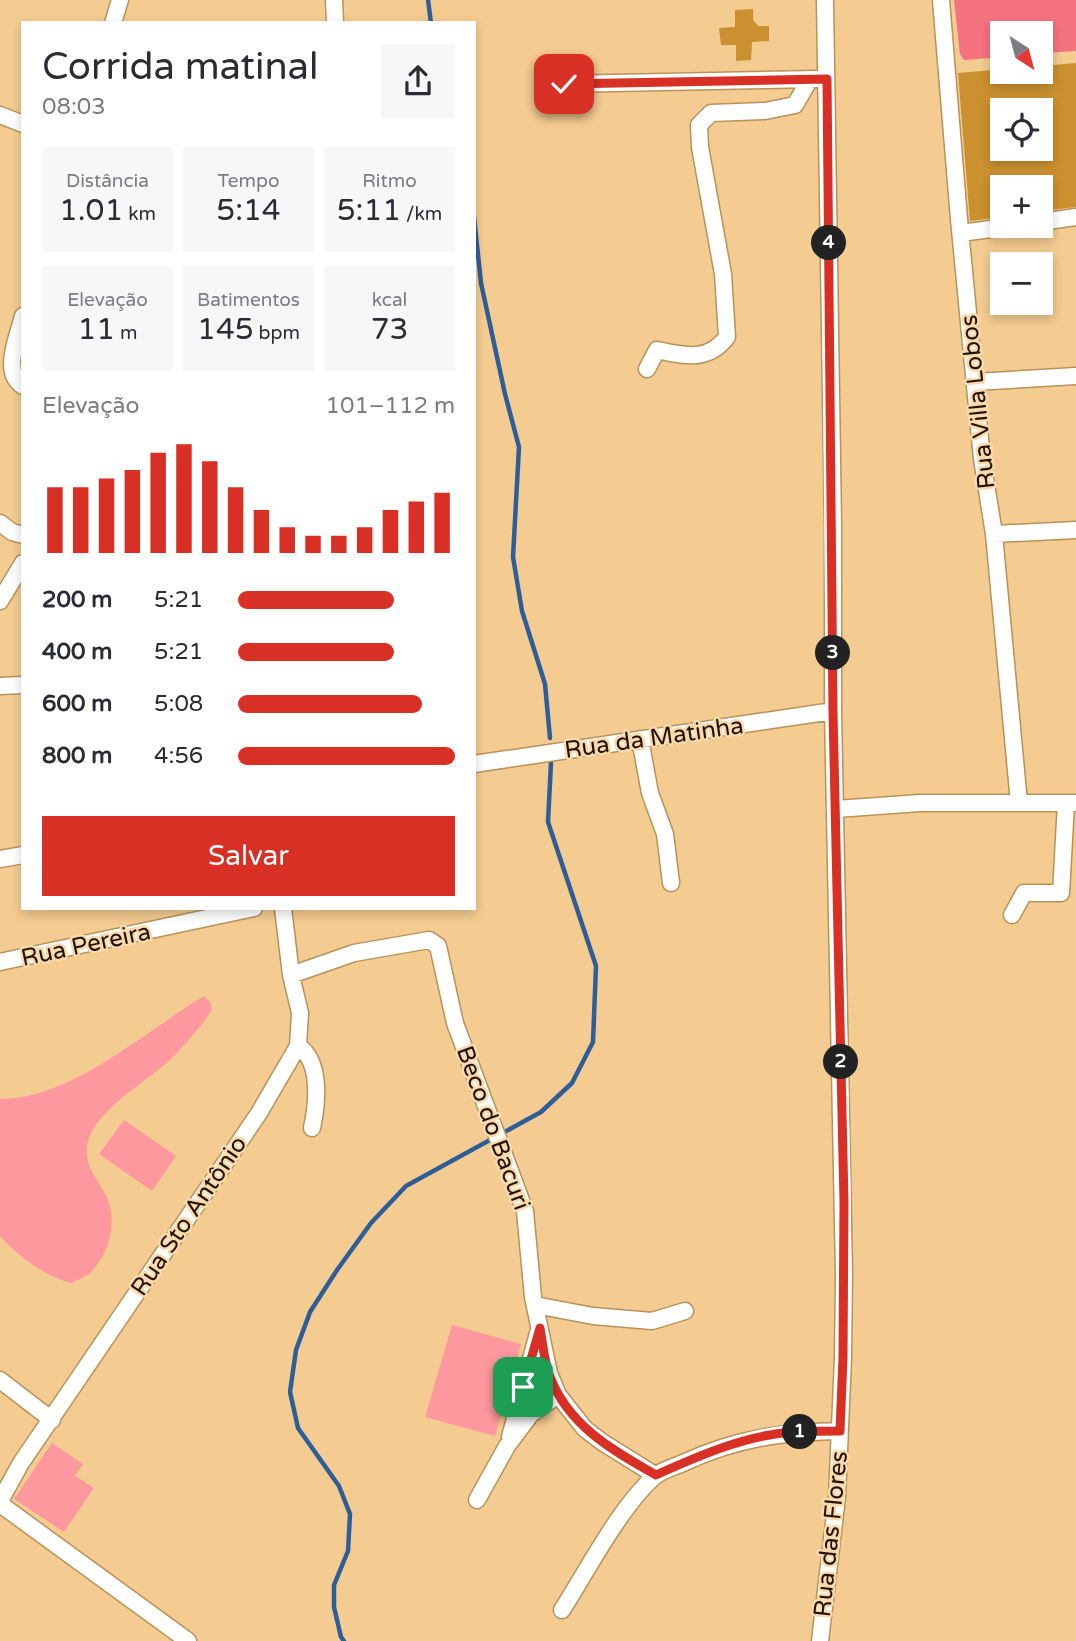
<!DOCTYPE html>
<html lang="pt">
<head>
<meta charset="utf-8">
<style>
  body { margin:0; font-family:"Varela Round",sans-serif; background:#f7f7f7; color:#2b2b33; height:100vh; display:flex; flex-direction:column; font-size:26px; white-space:nowrap }
  * { box-sizing:border-box; margin:0 }
  p { font-size:23px; color:#7c7c81 }
  .icon { flex:none; width:38px; height:38px; fill:none; stroke:currentColor; stroke-width:2; stroke-linecap:round; stroke-linejoin:round }
  .map { position:relative; flex:1; overflow:hidden }
  .sheet { position:absolute; left:21px; top:21px; width:455px; height:889px; display:flex; flex-direction:column; background:#fff; border-radius:0px; box-shadow:0 4px 10px #0003 }
  .sheet>* { flex:none }
  .needle { width:46px; rotate:144deg }
  .controls { position:absolute; left:990px; top:21px; display:grid; gap:14px }
  .controls a { display:grid; place-items:center; width:63px; height:63px; border-radius:0px; background:#fff; box-shadow:0 4px 10px #0003; font-size:35px }
  .pin { position:absolute; display:grid; place-items:center; width:60px; height:60px; color:#fff; margin:-30px; border-radius:14px; box-shadow:0 4px 10px #0006 }
  .km { position:absolute; width:35px; height:35px; margin:-18px; border-radius:50%; background:#222; color:#fff; font-size:19px; line-height:35px; text-align:center }
  .round { display:grid; place-items:center; flex:none; width:74px; height:74px; border-radius:0px; background:#f7f7f7 }
  .summary { display:flex; align-items:center; justify-content:space-between; height:119px; padding:0 21px }
  h1 { font-size:38px; font-weight:600; line-height:52px }
  .figures { display:grid; grid-template-columns:repeat(3,1fr); gap:10px; height:119px; padding:7px 21px }
  .figures div { display:grid; align-content:center; border-radius:0px; background:#f7f7f7; text-align:center }
  .figures b { font-size:30px; font-weight:600 }
  .figures small { font-size:19px; font-weight:400 }
  .figures p { font-size:19px }
  .chart { height:196px; padding:14px 21px }
  .chart p { display:flex; justify-content:space-between }
  .chart svg { width:100%; height:126px; margin-top:7px; stroke:#d93025; stroke-width:6 }
  .cta { display:flex; gap:14px; margin-top:auto; padding:14px 21px }
  .cta a { flex:1; height:80px; border-radius:0px; background:#d93025; color:#fff; font-size:28px; font-weight:600; line-height:80px; text-align:center }
  ul { padding:0 21px; list-style:none; font-size:23px }
  li { display:grid; grid-template-columns:112px 84px 1fr; align-items:center; height:52px }
  li i { height:18px; border-radius:9px; background:#d93025 }
  .map>svg:first-child { display:block }
  .green { fill:#fe989f }
  .forest { fill:#f5727f }
  .lines { fill:none; stroke-linecap:round; stroke-linejoin:round }
  .stream { stroke:#2e5e9a; stroke-width:4.5 }
  .building { fill:#cb9130; fill-rule:evenodd }
  .minor-casing { stroke:#b99259; stroke-width:19 }
  .minor { stroke:#fff; stroke-width:16 }
  .route-casing { stroke:#fff; stroke-width:14 }
  .route { stroke:#d93025; stroke-width:9 }
  .labels { text-anchor:middle; dominant-baseline:central; stroke-width:5; stroke-linejoin:round; paint-order:stroke }
  .street-label { font-size:24px; fill:#211200; stroke:#fad9ab }
</style>
</head>
<body>
<div class="map">
<svg width="1076" height="1641" viewBox="0 0 1076 1641">
  <rect width="100%" height="100%" fill="#f4cb90"/>
  <!-- green -->
  <path class="green" d="M204,996L210,1002L212,1010C200,1028 186,1044 171,1059C147,1082 92,1111 87,1146C84,1168 100,1181 108,1200C117,1225 109,1254 90,1273C85,1277 77,1280 71,1283C43,1275 20,1258 0,1236V1099C72,1099 144,1032 204,996Z
    M124,1120L176,1156L152,1191L99,1154Z
    M452,1325L521,1344L495,1436L425,1417Z
    M52,1443L83,1464L75,1476L94,1488L64,1532L14,1499Z"/>
  <!-- forest -->
  <path class="forest" d="M954,0H1076V51L1041,53V33H1003V57L964,60L960,54Z"/>
  <g class="lines">
    <!-- stream -->
    <path class="stream" d="M428,0L431,23
      M474,217L481,283L505,394L519,447L513,557L522,611L545,684L550,738
      M344,1641L341,1637L334,1607V1585L348,1551L350,1514L339,1486L298,1428L290,1392L296,1350L310,1312L337,1270L371,1223L406,1186L541,1112L572,1083L593,1042L596,966L548,822L551,763"/>
  </g>
  <!-- building -->
  <path class="building" d="M753,9V20L758,26H769V41L752,42L751,60L736,61V45H721L719,28L735,27V10Z
    M1076,63V207L1041,211V187H1003V217L970,221L958,73L1003,69V72H1041V66ZM1003,110H1041V149H1003Z"/>
  <g class="lines">
    <defs>
      <path id="minor" d="M334,0L335,23
        M941,0L959,219L982,459L994,534L1019,803
        M113,23L120,0
        M564,84L817,79
        M0,115L23,124
        M1041,222L1076,217
        M961,233L1013,226
        M23,316C18,337 1,372 23,386
        M647,369L657,350C685,356 708,362 727,337L723,274L700,147L699,125L711,113L765,111L795,105L810,79
        M975,382L1076,376
        M0,523L12,532L23,535
        M994,534L1076,530
        M0,601L23,563
        M0,686L23,685
        M640,739L650,793L665,834L671,883
        M474,764L833,711
        M836,809L920,803H1076
        M0,859L23,855
        M1012,915L1024,893H1061L1066,803
        M0,962L254,908
        M291,975L354,953L429,940L438,946L455,1023L525,1211L533,1297L549,1373L558,1395L585,1429L602,1442L655,1475
        M298,1046C322,1061 317,1105 312,1128
        M535,1305L593,1316L652,1321L685,1311
        M0,1380L52,1420
        M510,1437L538,1333
        M477,1500L507,1446L531,1414L558,1395
        M0,1501L21,1463L259,1113L298,1046L300,1013L291,975L283,908
        M0,1504L188,1641
        M562,1610C587,1571 620,1507 654,1477C662,1470 674,1467 683,1463C737,1438 782,1432 840,1431
        M820,1641L837,1497L843,1358L844,1273L833,711V525L825,0"/>
    </defs>
    <!-- minor casing -->
    <use href="#minor" class="minor-casing"/>
    <!-- minor -->
    <use href="#minor" class="minor"/>
  </g>
  <g class="lines">
    <defs>
      <path id="route" d="M523,1387L540,1328C543,1344 544,1362 550,1377C569,1426 612,1450 656,1475C698,1456 744,1436 791,1432C807,1431 824,1431 840,1431L843,1358L844,1202L833,712L827,79L564,84"/>
    </defs>
    <!-- route casing -->
    <use href="#route" class="route-casing"/>
    <!-- route -->
    <use href="#route" class="route"/>
  </g>
  <g class="labels">
    <!-- street labels -->
    <g class="street-label">
      <text transform="translate(978 402) rotate(-96)">Rua Villa Lobos</text>
      <text transform="translate(654 738) rotate(-8)">Rua da Matinha</text>
      <text transform="translate(86 945) rotate(-12)">Rua Pereira</text>
      <text transform="translate(493 1128) rotate(70)">Beco do Bacuri</text>
      <text transform="translate(189 1216) rotate(-56)">Rua Sto Antônio</text>
      <text transform="translate(831 1534) rotate(-84)">Rua das Flores</text>
    </g>
  </g>
</svg>
<div class="controls">
<a><svg class="needle" viewBox="-14 -14 28 28"><path d="M0-13l5 13h-10z" fill="#e53935"/><path d="M0 13l5-13h-10z" fill="#7c7c81"/></svg></a>
<a><svg class="icon" aria-label="locate" viewBox="0 0 24 24"><circle cx="12" cy="12" r="6"/><path d="M12 2v4M12 18v4M2 12h4M18 12h4"/></svg></a>
<a>+</a>
<a>−</a>
</div>
<div class="pin" style="left:523px;top:1387px;background:#1e9e55"><svg class="icon" aria-label="arrive" viewBox="0 0 24 24"><path d="M6 21V4h12l-3 4 3 4H6"/></svg></div>
<div class="pin" style="left:564px;top:84px;background:#d93025"><svg class="icon" aria-label="check" viewBox="0 0 24 24"><path d="M5 12l5 5 9-10"/></svg></div>
<b class="km" style="left:800px;top:1432px">1</b>
<b class="km" style="left:841px;top:1062px">2</b>
<b class="km" style="left:833px;top:653px">3</b>
<b class="km" style="left:829px;top:243px">4</b>
<section class="sheet">
<div class="summary"><div><h1>Corrida matinal</h1><p>08:03</p></div><a class="round"><svg class="icon" aria-label="share" viewBox="0 0 24 24"><path d="M12 15V3M7 8l5-5 5 5M5 13v7h14v-7"/></svg></a></div>
<div class="figures">
<div><p>Distância</p><b>1.01<small> km</small></b></div>
<div><p>Tempo</p><b>5:14</b></div>
<div><p>Ritmo</p><b>5:11<small> /km</small></b></div>
</div>
<div class="figures">
<div><p>Elevação</p><b>11<small> m</small></b></div>
<div><p>Batimentos</p><b>145<small> bpm</small></b></div>
<div><p>kcal</p><b>73</b></div>
</div>
<div class="chart"><p><span>Elevação</span>101–112 m</p>
<svg viewBox="0 0 160 44" preserveAspectRatio="none"><path d="M5 44V21M15 44V21M25 44V18M35 44V15M45 44V9M55 44V6M65 44V12M75 44V21M85 44V29M95 44V35M105 44V38M115 44V38M125 44V35M135 44V29M145 44V26M155 44V23"/></svg>
</div>
<ul>
<li><b>200 m</b>5:21<i style="width:72%"></i></li>
<li><b>400 m</b>5:21<i style="width:72%"></i></li>
<li><b>600 m</b>5:08<i style="width:85%"></i></li>
<li><b>800 m</b>4:56<i style="width:100%"></i></li>
</ul>
<div class="cta"><a>Salvar</a></div>
</section>
</div>
</body>
</html>
